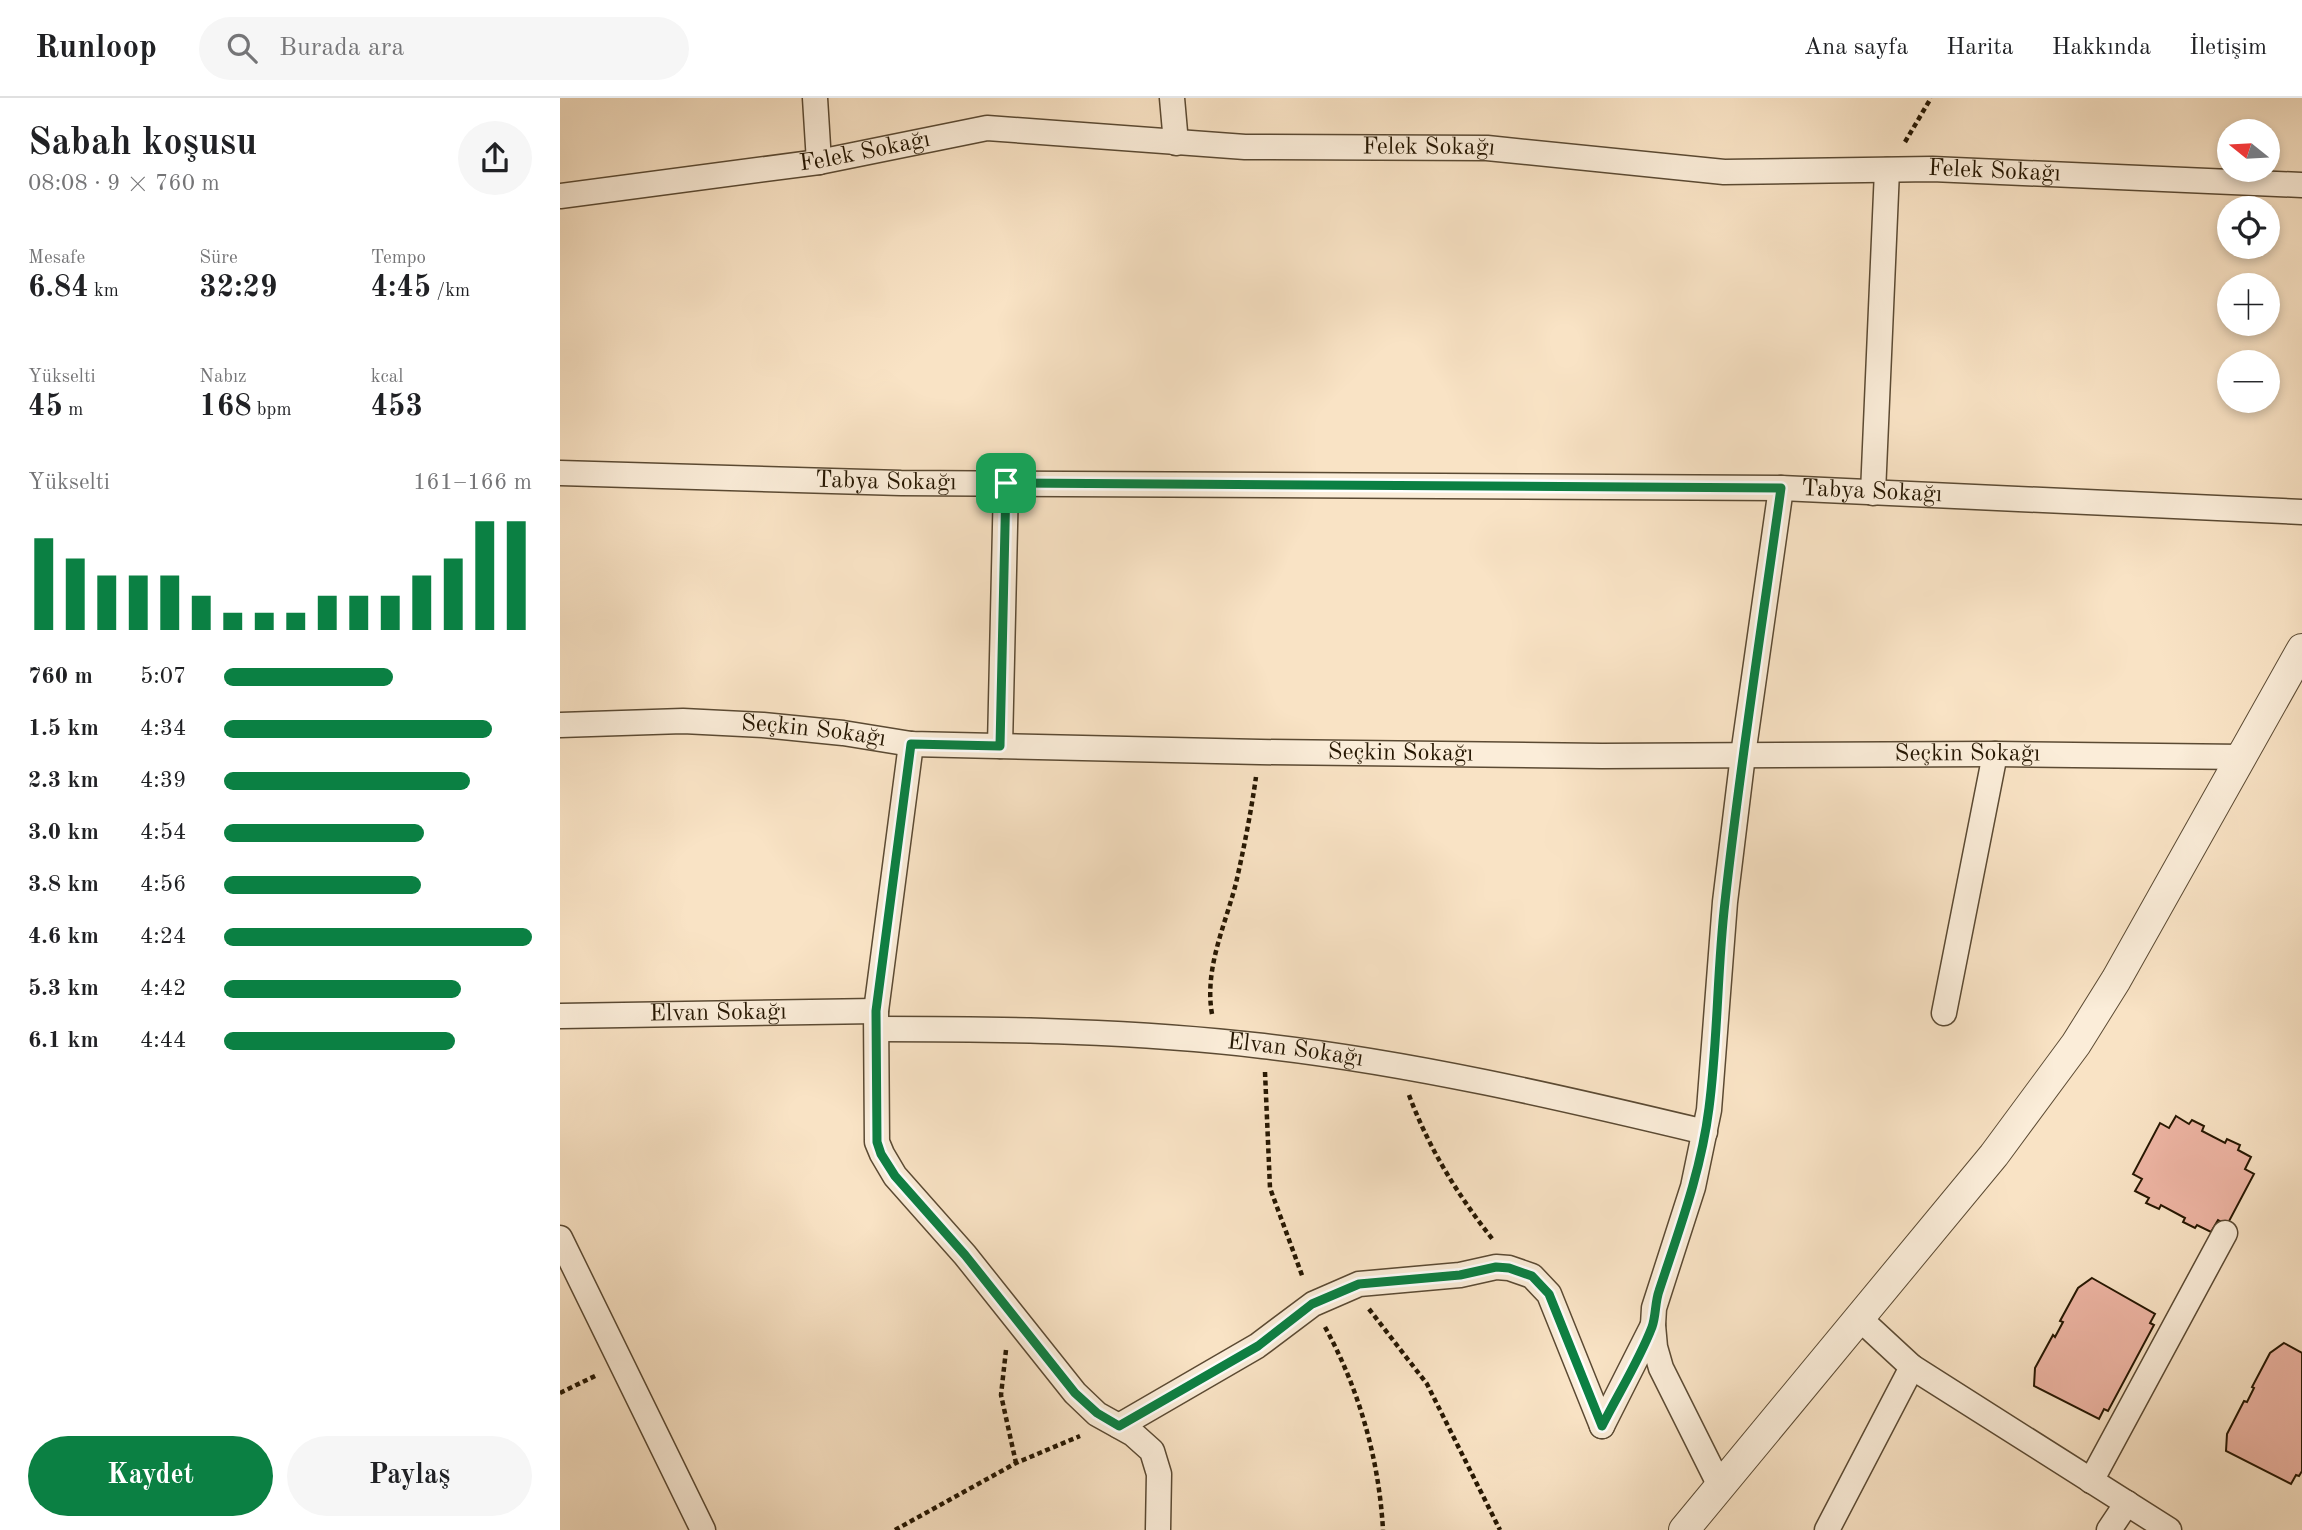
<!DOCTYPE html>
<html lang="tr">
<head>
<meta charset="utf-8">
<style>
  body { margin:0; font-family:"Old Standard TT",serif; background:#f6f6f6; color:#202124; height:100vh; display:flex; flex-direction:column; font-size:26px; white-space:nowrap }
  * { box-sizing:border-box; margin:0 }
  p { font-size:23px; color:#757577 }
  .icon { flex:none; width:38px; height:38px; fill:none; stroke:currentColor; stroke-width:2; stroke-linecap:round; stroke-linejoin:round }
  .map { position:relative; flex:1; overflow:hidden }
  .details { display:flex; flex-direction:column; background:#fff; width:560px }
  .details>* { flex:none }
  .needle { width:46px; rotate:288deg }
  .tools { position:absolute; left:1657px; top:21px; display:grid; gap:14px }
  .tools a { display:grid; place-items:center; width:63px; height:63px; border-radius:50%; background:#fff; box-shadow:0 4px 10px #0003; font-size:35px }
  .pin { position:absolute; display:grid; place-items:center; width:60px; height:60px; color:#fff; margin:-30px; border-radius:14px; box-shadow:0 4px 10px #0006 }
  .round { display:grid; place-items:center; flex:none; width:74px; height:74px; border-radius:37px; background:#f6f6f6 }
  .headline { display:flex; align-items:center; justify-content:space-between; height:119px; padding:0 28px }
  h1 { font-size:38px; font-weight:700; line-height:52px }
  .metrics { display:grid; grid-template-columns:repeat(3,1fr); gap:10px; height:119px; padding:7px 28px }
  .metrics div { display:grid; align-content:center }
  .metrics b { font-size:30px; font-weight:700 }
  .metrics small { font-size:19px; font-weight:400 }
  .metrics p { font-size:19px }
  .chart { height:196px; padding:14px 28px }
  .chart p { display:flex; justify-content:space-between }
  .chart svg { width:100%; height:126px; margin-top:7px; stroke:#0b8043; stroke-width:6 }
  .action { display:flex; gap:14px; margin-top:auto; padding:14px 28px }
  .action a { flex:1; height:80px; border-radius:42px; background:#0b8043; color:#fff; font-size:28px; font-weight:700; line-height:80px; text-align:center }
  .action a+a { background:#f6f6f6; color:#202124 }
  ul { padding:0 28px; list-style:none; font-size:23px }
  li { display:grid; grid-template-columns:112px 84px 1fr; align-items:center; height:52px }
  li i { height:18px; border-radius:9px; background:#0b8043 }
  header { display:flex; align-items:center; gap:42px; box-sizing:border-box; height:98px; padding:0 35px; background:#fff; border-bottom:2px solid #e0e0e0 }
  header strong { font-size:33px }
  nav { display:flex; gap:38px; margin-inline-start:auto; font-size:24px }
  .search { width:490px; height:63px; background:#f6f6f6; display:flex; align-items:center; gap:18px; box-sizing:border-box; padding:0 24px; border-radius:38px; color:#757577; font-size:26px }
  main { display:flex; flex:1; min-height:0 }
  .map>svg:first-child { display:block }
  .building { fill:#eeb5a4; stroke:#261702; stroke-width:2 }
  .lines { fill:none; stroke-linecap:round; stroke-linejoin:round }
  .minor-casing { stroke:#5b4a33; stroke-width:27 }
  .tertiary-casing { stroke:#5b4a33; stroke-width:32 }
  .path { stroke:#261702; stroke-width:4.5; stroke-dasharray:5 3.5; stroke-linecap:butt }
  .minor { stroke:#fbedd9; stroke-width:24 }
  .tertiary { stroke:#fbedd9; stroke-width:30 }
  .route-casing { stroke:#fff; stroke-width:14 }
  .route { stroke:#0b8043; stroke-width:9 }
  .labels { text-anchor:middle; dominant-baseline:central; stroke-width:6; stroke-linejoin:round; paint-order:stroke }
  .street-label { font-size:24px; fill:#261702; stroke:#fbedd9 }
</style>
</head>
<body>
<header>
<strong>Runloop</strong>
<div class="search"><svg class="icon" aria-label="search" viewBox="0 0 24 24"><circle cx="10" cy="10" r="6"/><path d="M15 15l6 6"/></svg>Burada ara</div>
<nav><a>Ana sayfa</a><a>Harita</a><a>Hakkında</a><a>İletişim</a></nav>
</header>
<main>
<section class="details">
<div class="headline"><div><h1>Sabah koşusu</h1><p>08:08 · 9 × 760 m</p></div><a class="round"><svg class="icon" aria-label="share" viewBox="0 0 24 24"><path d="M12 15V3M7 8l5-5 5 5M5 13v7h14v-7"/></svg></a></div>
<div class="metrics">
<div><p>Mesafe</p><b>6.84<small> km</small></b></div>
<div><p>Süre</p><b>32:29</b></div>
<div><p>Tempo</p><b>4:45<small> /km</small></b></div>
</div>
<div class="metrics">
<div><p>Yükselti</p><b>45<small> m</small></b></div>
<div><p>Nabız</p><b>168<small> bpm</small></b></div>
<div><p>kcal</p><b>453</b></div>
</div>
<div class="chart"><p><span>Yükselti</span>161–166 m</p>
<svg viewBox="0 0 160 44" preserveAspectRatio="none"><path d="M5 44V12M15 44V19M25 44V25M35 44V25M45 44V25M55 44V32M65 44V38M75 44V38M85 44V38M95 44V32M105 44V32M115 44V32M125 44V25M135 44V19M145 44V6M155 44V6"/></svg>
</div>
<ul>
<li><b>760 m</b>5:07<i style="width:55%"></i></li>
<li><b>1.5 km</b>4:34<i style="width:87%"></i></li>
<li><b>2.3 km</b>4:39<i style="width:80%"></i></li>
<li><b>3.0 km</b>4:54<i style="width:65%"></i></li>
<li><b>3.8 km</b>4:56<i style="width:64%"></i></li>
<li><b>4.6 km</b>4:24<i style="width:100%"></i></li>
<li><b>5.3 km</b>4:42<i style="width:77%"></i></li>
<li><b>6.1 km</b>4:44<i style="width:75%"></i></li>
</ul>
<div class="action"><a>Kaydet</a><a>Paylaş</a></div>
</section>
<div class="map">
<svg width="1742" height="1432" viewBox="0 0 1742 1432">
  <rect width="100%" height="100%" fill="#f9e3c5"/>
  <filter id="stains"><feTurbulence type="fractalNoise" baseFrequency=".00286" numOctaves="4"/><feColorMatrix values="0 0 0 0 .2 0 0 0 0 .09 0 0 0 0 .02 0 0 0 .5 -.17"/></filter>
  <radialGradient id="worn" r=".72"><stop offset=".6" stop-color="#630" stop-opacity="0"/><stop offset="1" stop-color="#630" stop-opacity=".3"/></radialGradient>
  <!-- building -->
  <path class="building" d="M1616,1018L1629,1026L1632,1022L1644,1028L1642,1033L1665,1045L1667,1041L1680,1047L1678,1052L1691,1059L1685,1071L1694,1076L1667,1127L1658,1122L1651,1134L1637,1127L1635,1130L1623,1124L1625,1120L1601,1107L1599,1111L1586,1105L1589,1100L1575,1093L1582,1081L1573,1076L1600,1025L1609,1030Z
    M1532,1180L1595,1216L1590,1225L1594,1227L1548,1313L1544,1311L1539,1321L1474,1288L1475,1270L1493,1237L1495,1239L1503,1224L1500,1223L1518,1190Z
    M1724,1245L1742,1255V1373L1739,1378L1736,1377L1731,1386L1666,1353L1667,1336L1684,1303L1687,1304L1694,1290L1692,1289L1710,1255Z"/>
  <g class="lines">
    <defs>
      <g id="minor">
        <path d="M255,0L259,64"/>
        <path d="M612,0L616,45"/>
        <path id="s1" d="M0,98L259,64L427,30L685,49L927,50L1164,74L1372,71L1742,87"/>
        <path id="s2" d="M0,375L341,385L1221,390L1742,414"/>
        <path d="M1313,395L1327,72"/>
        <path id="s3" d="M0,627L123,623L203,627L283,635L351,646L700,654L1042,658L1435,656L1683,659"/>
        <path d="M351,646L316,913L317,1044L322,1056L335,1078L405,1157L515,1295L537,1316L573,1336L592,1353L599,1376L598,1432"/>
        <path d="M440,648L446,385"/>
        <path d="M1384,915L1435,656"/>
        <path id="s4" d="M0,918L316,913"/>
        <path id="s5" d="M318,931C447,931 575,933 703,948C852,965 999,999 1145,1034"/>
        <path d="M0,1140L143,1432"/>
        <path d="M1352,1269L1609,1432"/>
        <path d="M559,1328L697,1248L753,1206L799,1186L900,1177L936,1169L949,1170L972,1178L989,1196L1042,1328"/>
        <path d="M1042,1328L1093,1227"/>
        <path d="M1531,1383L1665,1135"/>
        <path d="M1160,1388L1101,1270L1095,1249L1093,1227L1094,1210L1133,1089L1149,1012L1165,804L1183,657L1221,390"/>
        <path d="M1267,1432L1352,1269L1299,1220"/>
        <path d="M1549,1432L1567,1405"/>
      </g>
      <path id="tertiary" d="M1124,1432L1434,1057L1516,946L1556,882L1742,551"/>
    </defs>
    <!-- minor casing -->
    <use href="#minor" class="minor-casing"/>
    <!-- tertiary casing -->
    <use href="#tertiary" class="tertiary-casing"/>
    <!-- path -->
    <path class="path" d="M1345,44L1371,0
      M652,916C644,871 665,828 676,785C684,750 691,714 696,679
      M705,974L710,1090L743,1180
      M849,997C869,1051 899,1099 934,1143
      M809,1211L867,1286L940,1432
      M765,1229C799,1291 819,1361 823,1432
      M446,1252L441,1297L456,1365
      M0,1295L37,1277
      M335,1432L456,1365L520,1338"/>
    <!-- minor -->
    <use href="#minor" class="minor"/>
    <!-- tertiary -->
    <use href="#tertiary" class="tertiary"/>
  </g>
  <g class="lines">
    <defs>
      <path id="route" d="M446,385L1221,390C1202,528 1180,666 1165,804C1157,872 1158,941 1149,1010C1141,1074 1119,1132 1099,1193C1095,1204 1096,1218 1092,1229C1079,1263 1058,1296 1042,1328L989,1196L972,1178L949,1170L936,1169L900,1177L799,1186L752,1206L698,1248L559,1328L537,1315L515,1295L405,1157L335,1078L321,1056L317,1044L316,913L351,646L440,648Z"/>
    </defs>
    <!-- route casing -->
    <use href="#route" class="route-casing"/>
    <!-- route -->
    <use href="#route" class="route"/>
  </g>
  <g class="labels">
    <!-- street labels -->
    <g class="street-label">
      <text stroke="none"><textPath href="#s1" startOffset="875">Felek Sokağı</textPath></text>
      <text stroke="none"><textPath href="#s1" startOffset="308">Felek Sokağı</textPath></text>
      <text stroke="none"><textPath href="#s1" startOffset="1442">Felek Sokağı</textPath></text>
      <text stroke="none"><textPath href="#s2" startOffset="326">Tabya Sokağı</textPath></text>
      <text stroke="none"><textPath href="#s2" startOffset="1312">Tabya Sokağı</textPath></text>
      <text stroke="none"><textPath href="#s3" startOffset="254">Seçkin Sokağı</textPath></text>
      <text stroke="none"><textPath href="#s3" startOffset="842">Seçkin Sokağı</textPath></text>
      <text stroke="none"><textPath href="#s3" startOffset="1409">Seçkin Sokağı</textPath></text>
      <text stroke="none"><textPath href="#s4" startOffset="158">Elvan Sokağı</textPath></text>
      <text stroke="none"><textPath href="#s5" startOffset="418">Elvan Sokağı</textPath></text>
    </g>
  </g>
  <rect width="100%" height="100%" filter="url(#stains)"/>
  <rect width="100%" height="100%" fill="url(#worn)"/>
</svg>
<div class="tools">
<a><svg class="needle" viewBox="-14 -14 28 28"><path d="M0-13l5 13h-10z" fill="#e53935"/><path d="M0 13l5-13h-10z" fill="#757577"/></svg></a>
<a><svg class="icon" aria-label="locate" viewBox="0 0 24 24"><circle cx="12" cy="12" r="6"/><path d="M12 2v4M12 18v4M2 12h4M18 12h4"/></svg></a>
<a>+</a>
<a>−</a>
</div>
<div class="pin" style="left:446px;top:385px;background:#1e9e55"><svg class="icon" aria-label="arrive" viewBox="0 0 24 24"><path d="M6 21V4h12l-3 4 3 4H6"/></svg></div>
</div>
</main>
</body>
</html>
